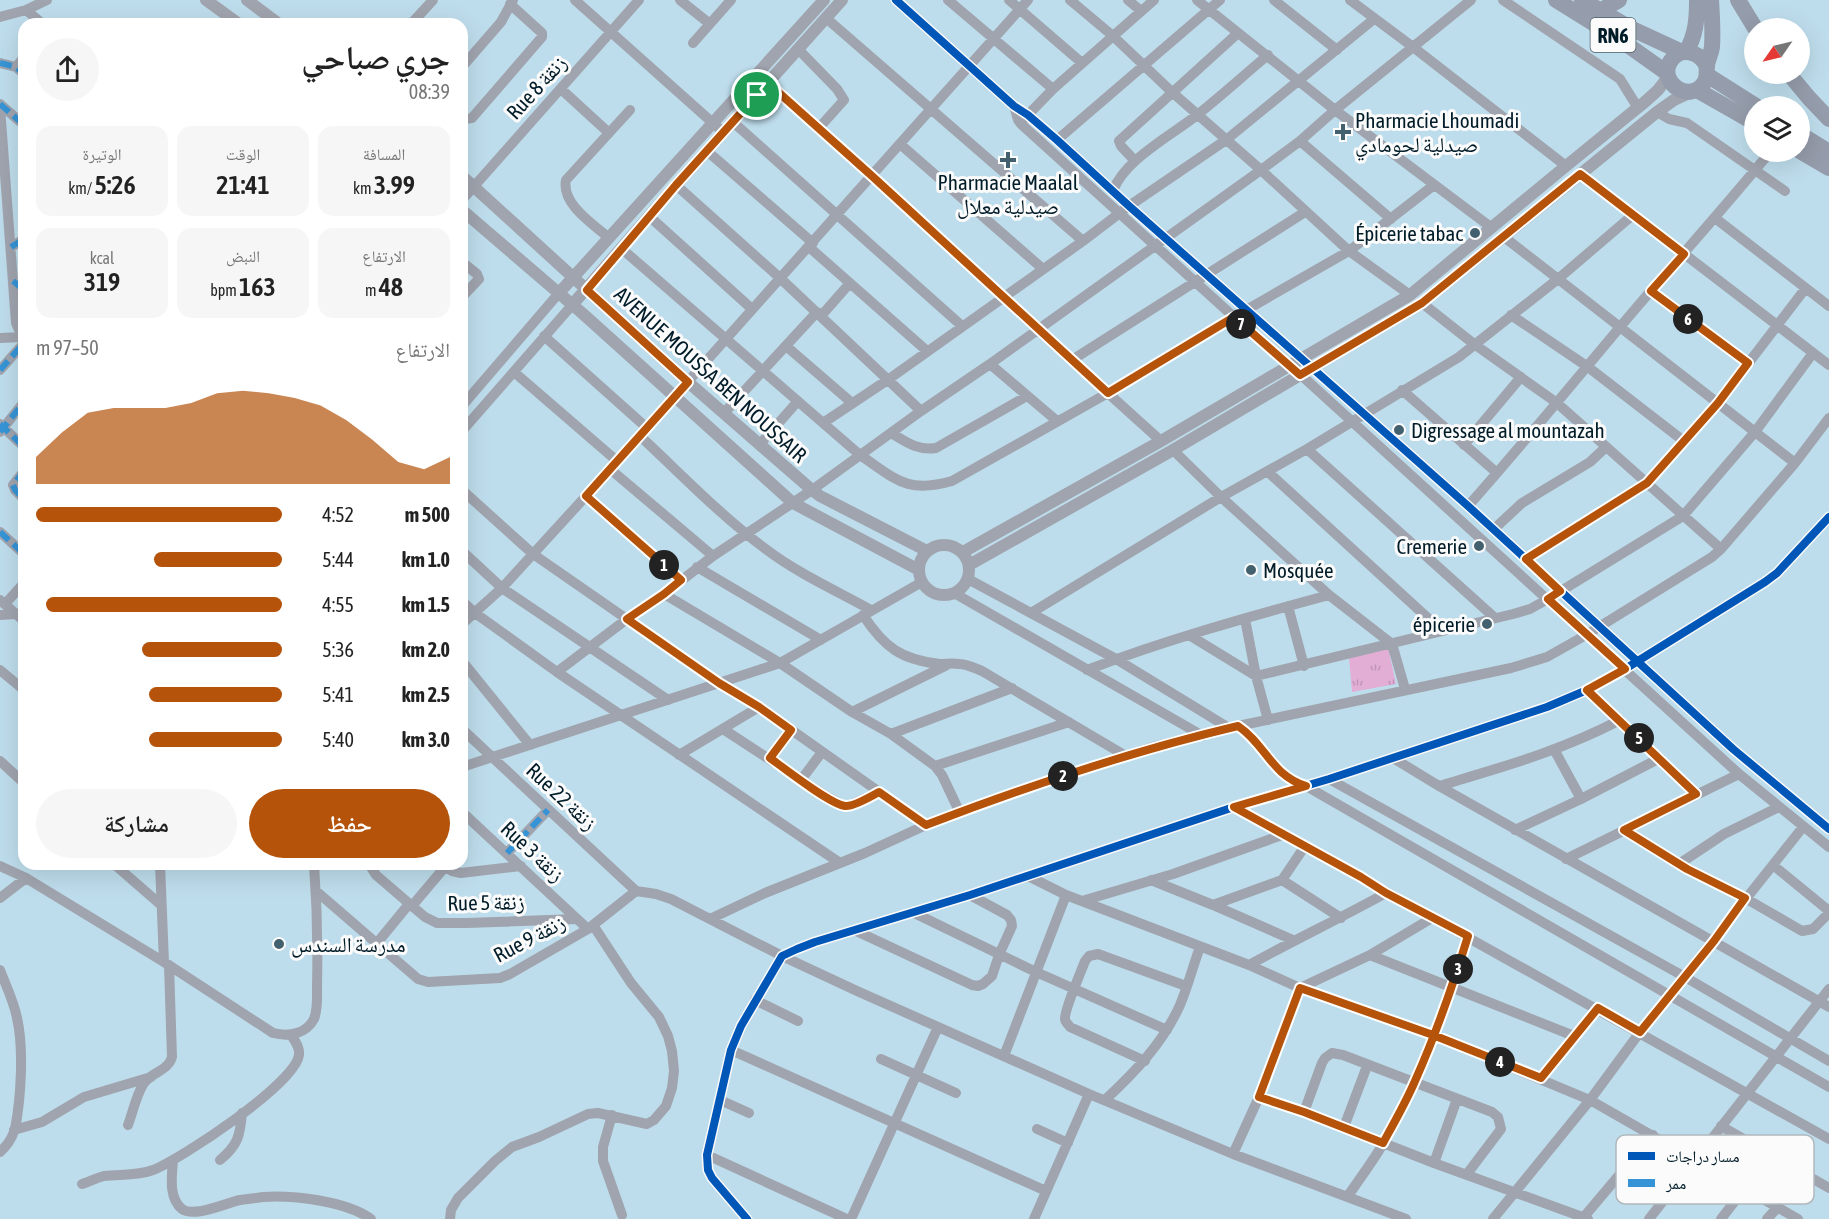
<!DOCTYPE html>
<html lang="ar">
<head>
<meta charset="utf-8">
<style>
  body { margin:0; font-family:"Asap Condensed","Noto Naskh Arabic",sans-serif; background:#f6f6f6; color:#222; direction:rtl; height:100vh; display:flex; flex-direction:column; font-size:22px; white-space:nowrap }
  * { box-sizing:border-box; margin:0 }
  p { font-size:20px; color:#767676 }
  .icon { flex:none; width:33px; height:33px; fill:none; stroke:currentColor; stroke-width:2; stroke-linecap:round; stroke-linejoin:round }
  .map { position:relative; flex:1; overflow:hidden; direction:ltr }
  .side { position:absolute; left:18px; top:18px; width:450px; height:852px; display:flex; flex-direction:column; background:#fff; border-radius:18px; box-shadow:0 6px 24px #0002; direction:rtl }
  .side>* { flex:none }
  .needle { width:39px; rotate:236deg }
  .tools { position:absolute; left:1744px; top:18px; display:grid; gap:12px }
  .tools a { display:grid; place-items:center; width:66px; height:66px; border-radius:50%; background:#fff; box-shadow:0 6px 24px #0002; font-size:30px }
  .pin { position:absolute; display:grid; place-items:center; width:51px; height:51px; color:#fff; margin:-26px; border:3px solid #fff; border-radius:50%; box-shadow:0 2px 6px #0007 }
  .km { position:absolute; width:30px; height:30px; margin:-15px; border-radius:50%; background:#222; color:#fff; font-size:16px; line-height:30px; text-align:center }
  .round { display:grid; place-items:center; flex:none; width:63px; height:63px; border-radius:32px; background:#f6f6f6 }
  .summary { display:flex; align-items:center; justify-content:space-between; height:102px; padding:0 18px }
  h1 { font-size:33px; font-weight:600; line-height:45px }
  .stats { display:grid; grid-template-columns:repeat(3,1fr); gap:9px; height:102px; padding:6px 18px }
  .stats div { display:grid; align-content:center; border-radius:15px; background:#f6f6f6; text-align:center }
  .stats b { font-size:26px; font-weight:600 }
  .stats small { font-size:16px; font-weight:400 }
  .stats p { font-size:16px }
  .chart { height:168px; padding:12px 18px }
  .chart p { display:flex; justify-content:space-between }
  .chart svg { width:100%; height:108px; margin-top:6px; fill:#b45309; opacity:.7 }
  .cta { display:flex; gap:12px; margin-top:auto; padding:12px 18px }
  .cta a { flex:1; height:69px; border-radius:36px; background:#b45309; color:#fff; font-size:24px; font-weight:600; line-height:69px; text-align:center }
  .cta a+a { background:#f6f6f6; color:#222 }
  ul { padding:0 18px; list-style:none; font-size:20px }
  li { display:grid; grid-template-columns:96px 72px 1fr; align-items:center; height:45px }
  li i { height:15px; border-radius:8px; background:#b45309 }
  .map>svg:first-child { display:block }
  .grass { fill:url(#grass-tufts) }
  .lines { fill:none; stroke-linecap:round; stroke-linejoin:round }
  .minor { stroke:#a0a4ae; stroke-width:10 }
  .tertiary { stroke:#a0a4ae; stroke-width:12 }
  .primary { stroke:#959cab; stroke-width:16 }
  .quiet { stroke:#3694d6; stroke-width:6; stroke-dasharray:12 6; stroke-linecap:butt }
  .cycleway-casing { stroke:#fbfbfb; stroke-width:11 }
  .cycleway { stroke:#0057b8; stroke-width:8 }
  .route-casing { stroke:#fff; stroke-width:12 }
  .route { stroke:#b45309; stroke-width:8 }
  .poi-dot { fill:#42606d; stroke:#fbfbfb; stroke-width:2 }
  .labels { text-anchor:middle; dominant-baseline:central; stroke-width:6; stroke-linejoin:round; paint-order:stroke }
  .shield { fill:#fbfbfb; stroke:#4b5f68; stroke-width:1.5 }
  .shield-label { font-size:20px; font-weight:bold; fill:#001c29 }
  .street-label { font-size:21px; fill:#001c29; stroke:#fbfbfb }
  .poi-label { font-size:21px; fill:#001c29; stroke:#fbfbfb; text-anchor:start }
  .key { fill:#fbfbfb; stroke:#b0b8bc; stroke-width:1.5 }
  .key-label { font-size:16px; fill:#001c29 }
</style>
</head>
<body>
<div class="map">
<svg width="1829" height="1219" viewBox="0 0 1829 1219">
  <defs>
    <pattern id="grass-tufts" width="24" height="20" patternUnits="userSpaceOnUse" patternTransform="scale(1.5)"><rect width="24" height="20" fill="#e2aed5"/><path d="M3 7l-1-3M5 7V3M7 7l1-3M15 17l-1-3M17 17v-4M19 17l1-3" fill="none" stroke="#c095b7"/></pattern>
  </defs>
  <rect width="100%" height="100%" fill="#beddec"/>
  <!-- grass -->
  <path class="grass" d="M1388,648L1396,684L1352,692L1349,657Z"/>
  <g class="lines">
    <!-- minor -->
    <path class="minor" d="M575,0L723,132
      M680,0L710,24
      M896,0L1014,106L1028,115L1057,140L1129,206L1468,506L1733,749L1829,829
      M948,0L1053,89
      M1009,0L1082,63
      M1070,0L1113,36L1173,93L1261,170L1349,251L1410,295
      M1128,0L1141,11
      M1197,0L1335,110L1492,228
      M1274,0L1337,50
      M1350,0L1413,47L1566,166
      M1503,0L1620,79L1638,108
      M26,10L43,24
      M0,17L26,10L47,0
      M826,18L1083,241
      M411,24L433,0
      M693,43L731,0
      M798,49L837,89L844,100L818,129
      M0,63L16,67L24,74
      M16,67L24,57
      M462,67L501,22L513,0
      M768,83L872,176L1037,329L1161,441
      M561,89L609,133
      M0,104L24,125
      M1014,106L1018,120L1021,124L1234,317L1290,365L1739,774L1829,847
      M0,107L16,323L24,341
      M1657,112L1669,119L1687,123L1785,191
      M462,116L465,119L472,118L542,37V33L510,4
      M1024,119L1053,89L1154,0
      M733,122L962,326
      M1057,140L1220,0
      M1300,141L1391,219
      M900,144L1043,269
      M707,151L813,243
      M1135,161L1121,146L1119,141L1238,33
      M1580,174L1829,365
      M676,185L780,278L921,411
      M1113,191C1124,160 1172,135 1197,115C1221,96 1244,75 1268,55
      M462,200L639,0
      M650,217L752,309
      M1715,218L1829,306
      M1504,237L1795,463
      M609,238C593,224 561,204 566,180L630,110
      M11,247L24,239
      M809,247L927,351
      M622,249L860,455C896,479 906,494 952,481L1108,393L1234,317L1349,251L1434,185
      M462,262L477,274L479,279L462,297
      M1651,291L1748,363
      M1422,303L1474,344L1557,403L1721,549
      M1511,315L1588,367L1685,442
      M821,316L850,283
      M544,336L647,428
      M0,338L21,337
      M786,346L852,403
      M1072,360L1305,212
      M990,364L1057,421
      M0,370L24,343
      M514,372L617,461
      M1402,390L1497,473
      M462,406L559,293
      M724,413L817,312
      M823,423L889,379L1083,241L1129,206L1226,140L1374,19
      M0,424L24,447
      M462,431L573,304
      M0,432L24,402
      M891,433C906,442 918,451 936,448L1027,396
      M640,436C681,474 722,517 767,550C799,574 837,591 871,610
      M760,444L798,401
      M1464,445L1521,377
      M1307,449L1495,618
      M1173,450L1221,497L1329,595L1392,644L1405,689
      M610,469L713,556
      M24,471L13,485L15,490L24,499
      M1268,472L1442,631
      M462,490L533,554L719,683L759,707L926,825
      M586,496L681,581
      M1468,506C1524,443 1577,378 1631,314C1677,260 1725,207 1770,152
      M1494,529L1522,503L1590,462L1606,447
      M0,532L24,554
      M462,551L502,588L668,700
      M1526,559L1647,483L1718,403L1805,289
      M697,567L821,640
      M968,579L1116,659L1229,728
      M954,593L1203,736
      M664,594L780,663L852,712L891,734L935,766L942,775L960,813
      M0,600L24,621
      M462,601L475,613L557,672L840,863
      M5,604L24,583
      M1288,606L1304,666
      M1031,613L1221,497L1307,449L1459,357L1558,279L1634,214
      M0,615L16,614
      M863,615C884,647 901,660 940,664C946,664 953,663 959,664C967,664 974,668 982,671L1126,756
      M1245,619L1256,676L1268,720
      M462,624L502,588L586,496L1028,0
      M1189,635L1256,676L1513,614L1530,609L1548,599L1683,516L1755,432L1813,353
      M462,661L530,745
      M0,670L24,690
      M1087,670C1165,640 1248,617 1329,595
      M557,672L627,619L664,594L713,556L812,490L921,411L990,364L1261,170L1300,141L1335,110L1471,0
      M1587,690L1696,794
      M852,712L947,665
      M1238,726C1266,745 1272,775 1306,786L1829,1087
      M462,729L636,891
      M723,729L824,795L844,806L850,805L879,792
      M891,734L1012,688
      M1555,751L1581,799
      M679,755L759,707
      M770,758L791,730
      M1393,758L1439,786L1829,1007
      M0,761L24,783
      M935,766L1069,722
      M462,767L780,663L922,582
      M1329,779L1685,977L1829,1061
      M801,780L822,752
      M1439,786C1502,767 1561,751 1620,720
      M1234,807L1829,1139
      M1779,807L1724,834L1679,864L1745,898L1802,931L1813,929L1829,913
      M462,812L577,919
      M1624,829L1679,864
      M1515,830L1581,799L1660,758
      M507,853L548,810
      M1566,859L1739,774
      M114,864L161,905
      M160,864L164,962
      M369,864L376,875L412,906L425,917L437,923H467L577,919L588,929
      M440,864L452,871L461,873L521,866
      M1773,865L1829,911
      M0,866L26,878L164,962L273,1033C289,1037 306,1034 314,1019C318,1009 317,997 317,986C318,946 317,905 314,864
      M1028,876L1066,895L1249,965L1300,988L1433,1035L1590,1100L1798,1219
      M1151,880L1213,905L1293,940
      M1282,880L1341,918
      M316,891L418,979L428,982L500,978L510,974L588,929L636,891
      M636,891L656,894L671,899L782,956L857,991L1089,1094L1233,1154L1406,1219
      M0,898L26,878
      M1082,901L1173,874L1282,835
      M1213,905L1282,880L1305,846
      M412,906L444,868
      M912,912L1036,972L1167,1030
      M710,919L765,893L865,853L926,825L1006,795L1126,756L1156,746L1238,726L1511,668L1547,657L1586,635L1712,557L1721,549L1795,463L1829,418
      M854,930L972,985L978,986L983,984L992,976L999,955L1012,926L1011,920L1007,915L970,895
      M377,943L409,904
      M1370,955L1574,1036
      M1249,965C1294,940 1341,918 1386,893
      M0,970C6,986 14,1002 17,1018C24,1048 21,1098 15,1129C12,1138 7,1146 0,1152
      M755,1000L798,1021
      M731,1050L1046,1191
      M1004,1056L1066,895
      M881,1059L956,1093
      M1145,1061L1070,1027C1068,1024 1065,1022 1065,1019C1064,1010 1081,972 1085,961L1089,956L1098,954L1186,986
      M1541,1078L1598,1008
      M1259,1097L1304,1112L1434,1163L1588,1219
      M720,1100L749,1113
      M1105,1100C1135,1072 1163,1043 1180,1005C1188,986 1193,966 1200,947
      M1304,1112L1322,1063L1325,1058L1332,1053L1343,1055L1492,1112L1498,1117L1501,1129L1467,1174
      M612,1115L603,1147V1161L622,1215
      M128,1125C133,1112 136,1095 144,1083C152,1072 168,1071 172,1057L169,965
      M1721,1126L1829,1188
      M1344,1127L1367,1066
      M1037,1129L1068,1143
      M14,1130L42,1122L84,1097L151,1077
      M1233,1154L1259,1097L1300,988L1370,955L1432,918
      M707,1155L847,1219
      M173,1160C172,1175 168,1198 182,1209C194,1218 226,1203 240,1200C247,1199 256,1198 263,1197C294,1195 346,1201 371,1219
      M220,1160C238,1145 240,1136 242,1113
      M1434,1163L1457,1099
      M82,1184C89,1182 96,1178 104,1176C121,1174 137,1176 153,1170C181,1159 295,1084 299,1055C300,1047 295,1041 291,1035
      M1348,1196C1360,1178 1374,1160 1384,1142C1420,1076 1446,1007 1468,936
      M1583,1218L1653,1135
      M450,1219L451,1210L458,1198L495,1161L512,1147L539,1137L588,1114L598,1113L647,1124L654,1120L666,1106L672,1088L674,1071L672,1051L668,1036L659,1017L631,983L593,925
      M747,1219L712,1178L708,1170L707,1155L731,1050L741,1026L782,956L797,949L815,942L970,895L1234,807L1329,779L1547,707L1587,690L1625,669L1765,582L1777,573L1829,517
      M851,1219L938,1027
      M1034,1219L1089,1094
      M1493,1219L1590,1100L1640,1032L1803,827
      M1649,1219L1829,989
      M1721,1219L1745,1188
      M1767,1219L1778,1207"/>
    <!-- tertiary -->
    <path class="tertiary" d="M206,0L239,24
      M247,0L279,24
      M462,176L688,382L812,490L820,496L927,551
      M462,210L582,313L793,503L919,570
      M559,293L824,0
      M573,304L676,185L842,0
      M919 570a25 25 0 1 1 50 0a25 25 0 1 1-50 0Z
      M963,552L1161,441L1410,295L1566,166L1646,101L1658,90L1668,77
      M969,565L1173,450L1422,303L1657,112L1674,100L1691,92"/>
    <!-- primary -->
    <path class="primary" d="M1556,0L1622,41L1667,73
      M1582,0L1630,28L1682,52
      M1738,0L1755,28
      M1600,11L1619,0
      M1686,52C1696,35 1697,19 1697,0
      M1707,67C1701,52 1680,45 1670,62C1658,83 1690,104 1704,83C1708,77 1706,72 1707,65C1708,59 1711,54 1712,47C1713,32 1712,15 1711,0
      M1789,74L1809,98L1829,119
      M1707,75L1756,106
      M1697,90L1755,123
      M1800,134L1829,152
      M1800,151L1829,168"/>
    <!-- quiet -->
    <path class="quiet" d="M0,63L16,67L24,74
      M0,104L24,125
      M11,247L24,239
      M13,281L24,290
      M0,370L24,343
      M0,424L24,447
      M0,432L24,402
      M24,471L13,485L15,490L24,499
      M0,532L24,554
      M507,853L548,810"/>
    <defs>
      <path id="cycleway" d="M896,0L1014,106L1028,115L1057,140L1129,206L1468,506L1733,749L1829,829
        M747,1219L712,1178L708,1170L707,1155L731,1050L741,1026L782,956L797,949L815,942L970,895L1234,807L1329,779L1547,707L1587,690L1625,669L1765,582L1777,573L1829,517"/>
    </defs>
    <!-- cycleway casing -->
    <use href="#cycleway" class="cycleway-casing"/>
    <!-- cycleway -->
    <use href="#cycleway" class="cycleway"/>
  </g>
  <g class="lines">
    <defs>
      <path id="route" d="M757,95L676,185L587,290L688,382L586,496L681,580L664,594L627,619L719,683L759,707L791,730L770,758C785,769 830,804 845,806C852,807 872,796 879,792L926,825C1028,786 1132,751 1238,726C1266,745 1271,775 1306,786L1234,807L1361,877L1386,893L1468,936C1453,985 1436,1034 1415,1081C1406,1102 1394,1123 1383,1143L1304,1112L1259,1097L1300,988L1433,1035L1541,1078L1598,1008L1640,1032L1714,941L1745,898L1687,869L1624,830L1696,794L1587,690L1625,669L1548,599L1560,591L1526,559L1647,483L1718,403L1748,363L1651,291L1684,254L1580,174L1422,303L1300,375L1234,317L1108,393L872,176L768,83L757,95"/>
    </defs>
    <!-- route casing -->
    <use href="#route" class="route-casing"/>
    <!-- route -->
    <use href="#route" class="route"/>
  </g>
  <!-- markers -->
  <g class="poi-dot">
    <path d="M1340 123h6v6h6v6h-6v6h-6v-6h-6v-6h6z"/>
    <path d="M1005 151h6v6h6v6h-6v6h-6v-6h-6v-6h6z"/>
    <circle cx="1475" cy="233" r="6"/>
    <circle cx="1399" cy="430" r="6"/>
    <circle cx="1479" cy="546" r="6"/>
    <circle cx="1251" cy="570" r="6"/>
    <circle cx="1487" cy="624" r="6"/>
    <circle cx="279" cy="944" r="6"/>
  </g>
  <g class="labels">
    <!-- shield labels -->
    <rect class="shield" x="1590.5" y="18" width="45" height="34" rx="4.5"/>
    <g class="shield-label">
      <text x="1613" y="35">RN6</text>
    </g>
    <!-- street labels -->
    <g class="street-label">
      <text transform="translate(536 87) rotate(-48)">Rue 8 زنقة</text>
      <text transform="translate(711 374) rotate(42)">AVENUE MOUSSA BEN NOUSSAIR</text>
      <text transform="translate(562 796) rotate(43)">Rue 22 زنقة</text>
      <text transform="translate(533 851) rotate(43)">Rue 3 زنقة</text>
      <text transform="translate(486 902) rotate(-1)">Rue 5 زنقة</text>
      <text transform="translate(529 938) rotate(-28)">Rue 9 زنقة</text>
    </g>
    <!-- poi labels -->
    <g class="poi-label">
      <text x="1355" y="120">Pharmacie Lhoumadi<tspan x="1355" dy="24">صيدلية لحومادي</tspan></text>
      <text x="1008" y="182" text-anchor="middle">Pharmacie Maalal<tspan x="1008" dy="24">صيدلية معلال</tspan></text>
      <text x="1463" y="233" text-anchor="end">Épicerie tabac</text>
      <text x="1411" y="430">Digressage al mountazah</text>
      <text x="1467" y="546" text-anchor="end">Cremerie</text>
      <text x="1263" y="570">Mosquée</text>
      <text x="1475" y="624" text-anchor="end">épicerie</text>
      <text x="291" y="944">مدرسة السندس</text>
    </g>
  </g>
  <!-- legend -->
  <rect x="1616" y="1135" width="198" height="69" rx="9" class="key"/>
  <rect x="1628" y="1152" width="27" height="8" fill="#0057b8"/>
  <rect x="1628" y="1179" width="27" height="8" fill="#3694d6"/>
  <g class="key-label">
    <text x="1666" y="1162">مسار دراجات</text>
    <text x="1666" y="1189">ممر</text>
  </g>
</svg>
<div class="tools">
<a><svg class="needle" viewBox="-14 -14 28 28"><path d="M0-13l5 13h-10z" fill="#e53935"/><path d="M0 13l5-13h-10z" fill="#767676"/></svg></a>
<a><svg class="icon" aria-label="layers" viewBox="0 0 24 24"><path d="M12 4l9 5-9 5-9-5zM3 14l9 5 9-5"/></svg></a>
</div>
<div class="pin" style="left:757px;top:95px;background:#1e9e55"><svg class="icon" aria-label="arrive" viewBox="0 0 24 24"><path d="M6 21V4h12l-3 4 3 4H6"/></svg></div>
<b class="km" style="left:664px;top:565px">1</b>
<b class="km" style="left:1063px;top:776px">2</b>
<b class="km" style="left:1458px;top:969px">3</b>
<b class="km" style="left:1500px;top:1062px">4</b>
<b class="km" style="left:1639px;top:738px">5</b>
<b class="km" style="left:1688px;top:319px">6</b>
<b class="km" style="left:1241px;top:324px">7</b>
<section class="side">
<div class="summary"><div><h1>جري صباحي</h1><p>08:39</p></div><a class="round"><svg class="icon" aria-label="share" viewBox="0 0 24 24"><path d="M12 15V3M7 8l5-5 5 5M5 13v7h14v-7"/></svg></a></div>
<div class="stats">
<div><p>المسافة</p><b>3.99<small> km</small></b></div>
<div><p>الوقت</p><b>21:41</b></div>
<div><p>الوتيرة</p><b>5:26<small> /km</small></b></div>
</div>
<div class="stats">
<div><p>الارتفاع</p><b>48<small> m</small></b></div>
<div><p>النبض</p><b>163<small> bpm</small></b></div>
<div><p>kcal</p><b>319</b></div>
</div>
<div class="chart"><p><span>الارتفاع</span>50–97 m</p>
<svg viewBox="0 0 160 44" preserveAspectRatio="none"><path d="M0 44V33L10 23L20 15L30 13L40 13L50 13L60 11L70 7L80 6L90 7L100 9L110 12L120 18L130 26L140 35L150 38L160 33V44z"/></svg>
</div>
<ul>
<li><b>500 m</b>4:52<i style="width:100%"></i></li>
<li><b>1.0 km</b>5:44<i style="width:52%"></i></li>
<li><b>1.5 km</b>4:55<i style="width:96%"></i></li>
<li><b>2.0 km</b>5:36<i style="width:57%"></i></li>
<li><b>2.5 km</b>5:41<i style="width:54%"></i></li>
<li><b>3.0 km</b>5:40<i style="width:54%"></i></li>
</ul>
<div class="cta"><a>حفظ</a><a>مشاركة</a></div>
</section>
</div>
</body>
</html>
